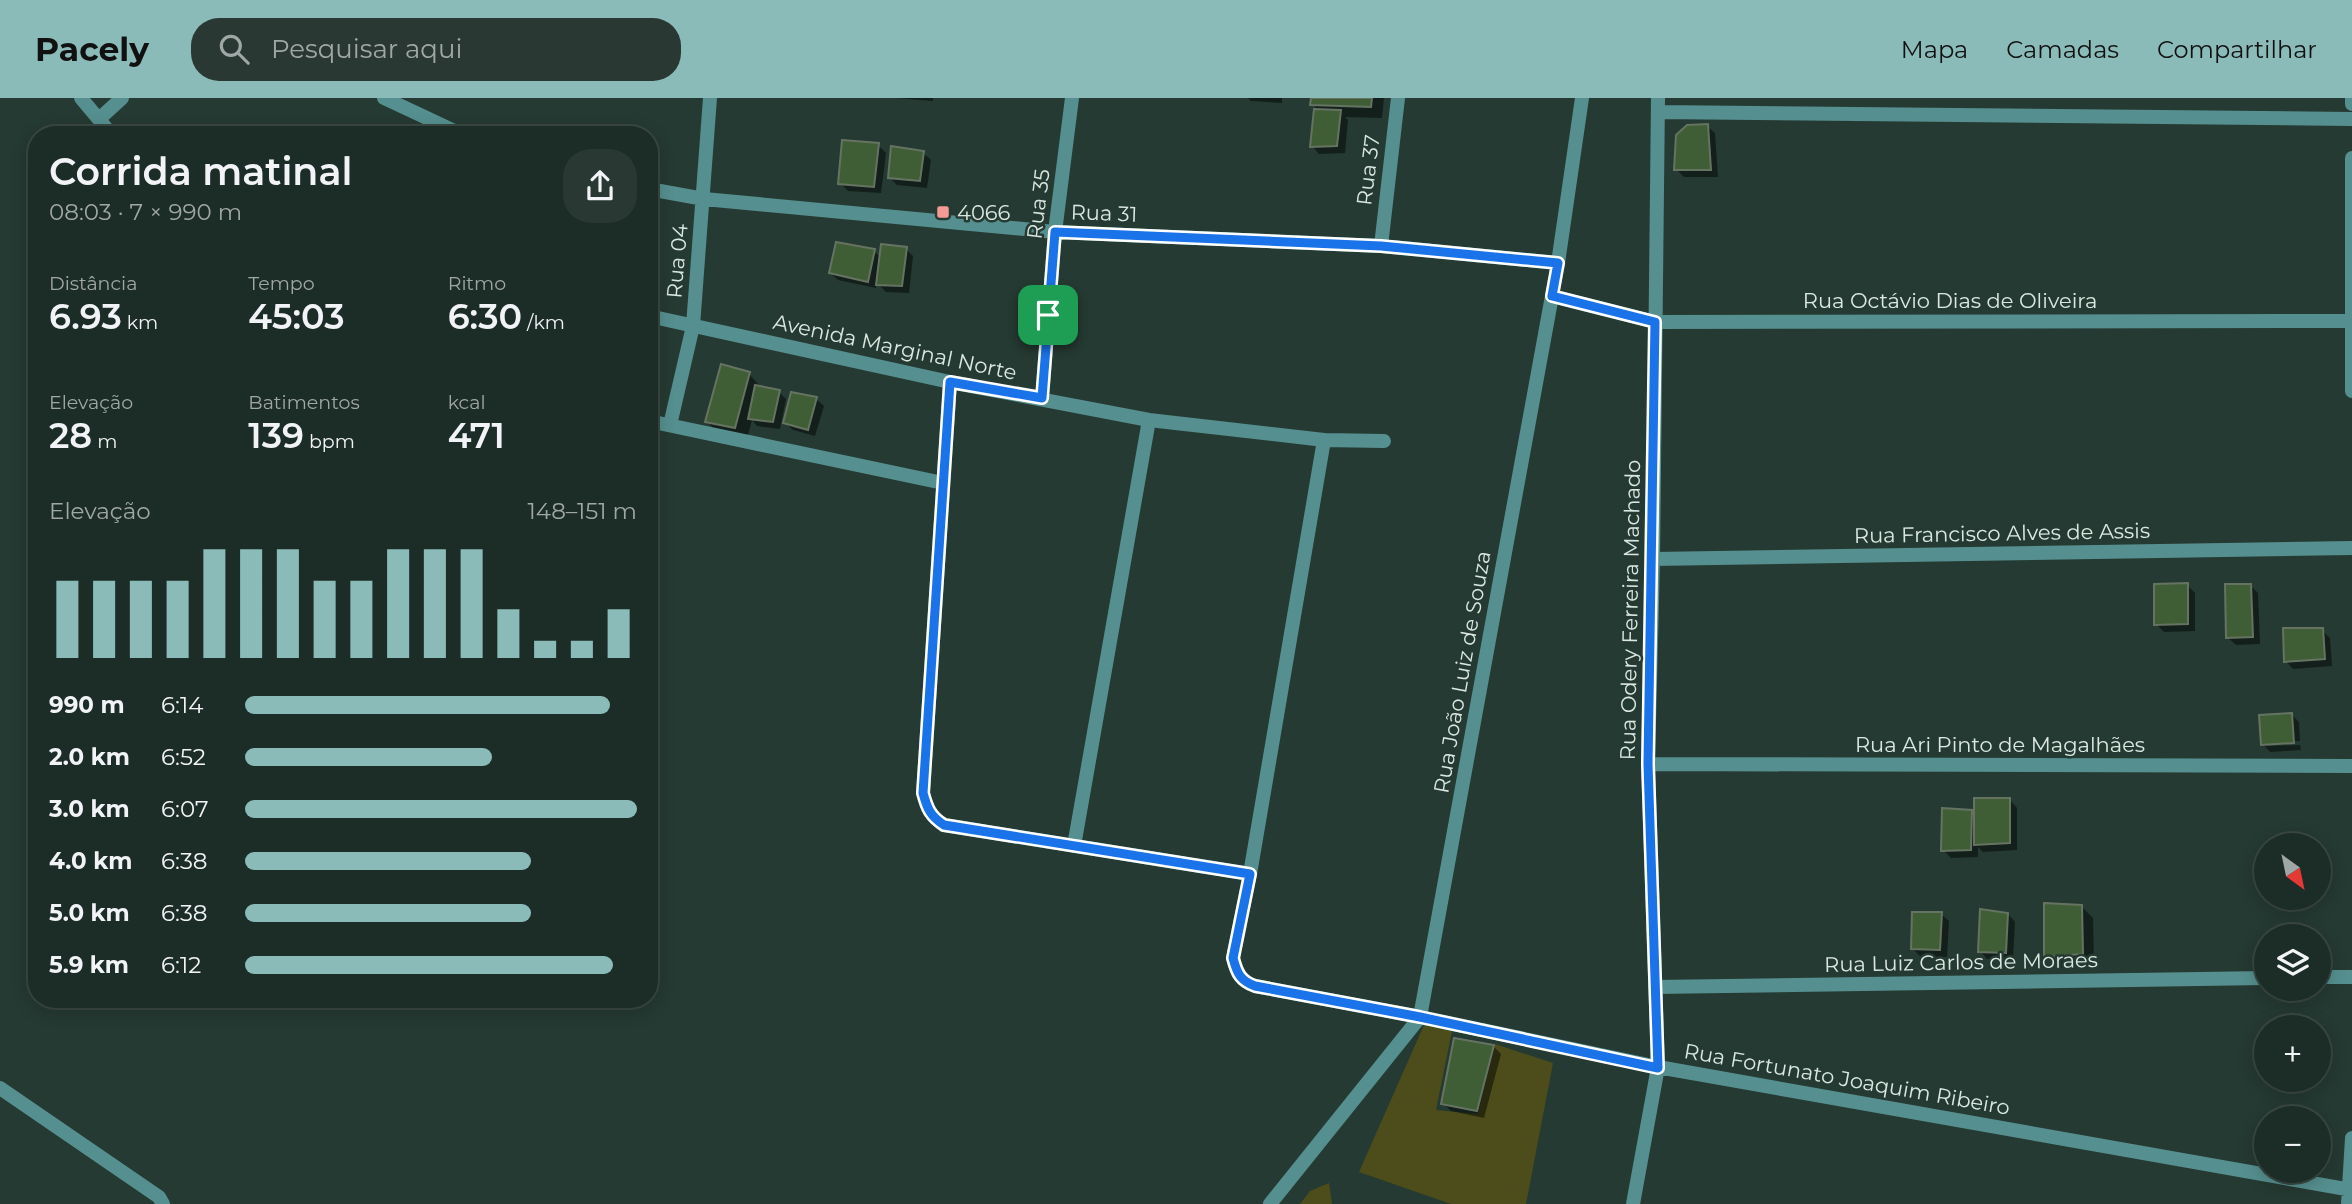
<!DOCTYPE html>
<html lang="pt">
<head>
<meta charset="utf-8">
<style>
  body { margin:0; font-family:Montserrat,sans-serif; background:#293832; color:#f1f3f6; height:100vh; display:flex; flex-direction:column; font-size:26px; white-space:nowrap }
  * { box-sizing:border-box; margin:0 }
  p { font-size:23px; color:#a0a7a7 }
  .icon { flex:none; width:38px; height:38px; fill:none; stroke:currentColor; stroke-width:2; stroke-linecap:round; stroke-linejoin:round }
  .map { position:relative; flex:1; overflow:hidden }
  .sheet { position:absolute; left:28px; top:28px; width:630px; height:882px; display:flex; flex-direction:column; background:#1c2c26; border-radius:28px; box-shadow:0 4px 18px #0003,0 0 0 2px #3a4843 }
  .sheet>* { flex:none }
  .needle { width:46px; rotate:147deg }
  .fabs { position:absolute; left:2254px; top:735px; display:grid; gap:14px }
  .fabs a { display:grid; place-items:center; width:77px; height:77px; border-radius:50%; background:#1c2c26; box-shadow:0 4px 18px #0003,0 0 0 2px #3a4843; font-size:35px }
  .pin { position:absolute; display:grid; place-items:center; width:60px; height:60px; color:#fff; margin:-30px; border-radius:14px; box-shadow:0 4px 10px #0006 }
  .round { display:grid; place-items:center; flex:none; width:74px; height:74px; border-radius:28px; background:#293832 }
  .overview { display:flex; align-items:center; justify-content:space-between; height:119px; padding:0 21px }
  h1 { font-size:38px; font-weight:600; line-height:52px }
  .stats { display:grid; grid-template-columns:repeat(3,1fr); gap:10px; height:119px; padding:7px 21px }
  .stats div { display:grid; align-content:center }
  .stats b { font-size:35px; font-weight:600 }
  .stats small { font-size:19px; font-weight:400 }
  .stats p { font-size:19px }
  .chart { height:196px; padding:14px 21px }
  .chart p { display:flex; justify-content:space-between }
  .chart svg { width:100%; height:126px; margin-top:7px; stroke:#8bbbb9; stroke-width:6 }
  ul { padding:0 21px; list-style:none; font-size:23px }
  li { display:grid; grid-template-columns:112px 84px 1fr; align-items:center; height:52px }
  li i { height:18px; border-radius:9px; background:#8bbbb9 }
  header { display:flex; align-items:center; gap:42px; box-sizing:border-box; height:98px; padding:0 35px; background:#8bbbb9; color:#111 }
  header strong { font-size:33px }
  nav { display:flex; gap:38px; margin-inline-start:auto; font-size:24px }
  .search { width:490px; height:63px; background:#293832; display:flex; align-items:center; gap:18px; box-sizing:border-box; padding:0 24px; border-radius:28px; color:#a0a7a7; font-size:26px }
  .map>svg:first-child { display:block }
  .green { fill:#4c4d1a }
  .shadow { fill:#0007 }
  .building { fill:#3f5e35; stroke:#667362; stroke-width:2 }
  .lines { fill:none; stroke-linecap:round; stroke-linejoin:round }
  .minor { stroke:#568f8f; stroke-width:14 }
  .tertiary { stroke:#568f8f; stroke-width:14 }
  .route-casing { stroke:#fff; stroke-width:14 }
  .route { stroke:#1a73e8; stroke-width:9 }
  .poi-dot { fill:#f59b96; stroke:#253a32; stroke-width:2.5 }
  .labels { text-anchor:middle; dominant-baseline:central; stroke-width:5; stroke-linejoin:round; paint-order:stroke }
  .street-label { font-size:21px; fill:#dbe8e2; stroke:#253a32 }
  .poi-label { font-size:21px; fill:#dbe8e2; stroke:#253a32; text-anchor:start }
</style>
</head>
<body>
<header>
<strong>Pacely</strong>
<div class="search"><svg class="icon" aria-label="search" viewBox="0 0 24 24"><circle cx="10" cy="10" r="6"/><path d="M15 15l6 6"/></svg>Pesquisar aqui</div>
<nav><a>Mapa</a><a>Camadas</a><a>Compartilhar</a></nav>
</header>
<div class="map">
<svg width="2352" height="1106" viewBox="0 0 2352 1106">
  <rect width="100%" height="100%" fill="#253a32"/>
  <!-- green -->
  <path class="green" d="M1424,927L1452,933L1436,1012L1478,1016L1495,946L1553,965L1526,1106H1451L1359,1074Z
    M1329,1085L1332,1106H1300L1310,1093Z"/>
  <!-- shadow -->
  <path class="shadow" d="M896,0H933V3Z
    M1248,0H1282V5L1251,3Z
    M1313,0H1384L1382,20L1345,19L1348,22L1345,55L1319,56L1312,48L1316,10L1312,6Z
    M1707,28L1715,35L1718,79H1684L1676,71Z
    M878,47L886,55L881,95L848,93L840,85Z
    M923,55L931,62L927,90L897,87L889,79Z
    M906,151L913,158L909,195L886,194L877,185L876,190L838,182L830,175L874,153L881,160Z
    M749,276L760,288V290L779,294L786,301L780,331L757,328L752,322L747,341L719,335L707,324Z
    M816,301L824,308L815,338L793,332L785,325Z
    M2187,487L2195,495V533L2164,534L2156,526Z
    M2250,487L2258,495L2260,546L2236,547L2228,540Z
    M2322,532L2330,540L2332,568L2293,571L2286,563Z
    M2291,616L2299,624L2300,643L2267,645V648L2300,647L2301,652L2270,654L2263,646Z
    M2010,702L2017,710V752L1983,754L1978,749V759L1951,760L1943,752L1971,714L1976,719Z
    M2081,808L2093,820L2094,867L2058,870L2046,858Z
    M1941,816L1949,823L1947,859L1920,858L1913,851Z
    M2008,816L2015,824L2013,861H1987L1980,853Z
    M1493,948L1501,956L1484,1020L1451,1013L1443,1005Z"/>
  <!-- building -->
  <path class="building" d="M1311,0H1372L1371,9L1310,7Z
    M1314,11L1341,12L1337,48L1310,49Z
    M1708,26L1711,72H1674L1676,37L1687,27Z
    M842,42L879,45L874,89L838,86Z
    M891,48L924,53L920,83L888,80Z
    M836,144L875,151L868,184L829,175Z
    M881,146L907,149L902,188L876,187Z
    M721,266L750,274L735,330L705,324Z
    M755,287L780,292L773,324L748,321Z
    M791,294L817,299L808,332L783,325Z
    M2188,485V526L2154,527V486Z
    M2225,486H2251L2253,539L2226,540Z
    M2283,530H2323L2325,561L2284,564Z
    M2292,615L2294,645L2261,647L2259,617Z
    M1974,700H2010V745L1974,747Z
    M1942,710L1972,712L1971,752L1941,753Z
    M2044,805L2082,807L2083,856L2044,859Z
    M1980,811L2008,815L2006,855L1978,854Z
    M1912,814H1942L1940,852L1911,851Z
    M1454,940L1494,947L1477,1013L1441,1006Z"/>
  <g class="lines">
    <!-- minor -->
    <path class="minor" d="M81,0L112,37
      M384,0L463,37
      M2352,0V6
      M1658,14L2352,21
      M99,21L122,0
      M2352,60V293
      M649,91L704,101L1055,134L1381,148L1558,165
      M1381,148L1398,0
      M1552,198L1655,224L2352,223
      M649,218L950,284L1149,322L1324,342L1384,343
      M950,284L923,695C927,710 930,718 944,727L1250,776
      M1042,300L1055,134L1072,0
      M649,323L943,385
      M670,327L693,228L710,0
      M1324,342L1250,776L1233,860C1237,876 1241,883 1255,888L1420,919L1658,969L2352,1092
      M1653,461L2352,450
      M1648,666L2352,668
      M1074,748L1149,322
      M2319,879H2352
      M1655,889L2266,880
      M0,990L159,1099L163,1106
      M1633,1106L1658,969L1648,666L1653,461L1658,0
      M2348,1106L2352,1040"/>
    <!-- tertiary -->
    <path class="tertiary" d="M1270,1106L1420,919L1558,165L1582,0"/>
  </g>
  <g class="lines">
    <defs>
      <path id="route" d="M1055,134L1381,148L1558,165L1552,198L1655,224L1648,666L1658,970L1420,919L1255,888C1241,883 1237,876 1233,860L1250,776L944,727C930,718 927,710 923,695L950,284L1042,300Z"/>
    </defs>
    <!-- route casing -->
    <use href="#route" class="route-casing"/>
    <!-- route -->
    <use href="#route" class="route"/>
  </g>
  <!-- markers -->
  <rect class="poi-dot" x="936" y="107" width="14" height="14" rx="3.5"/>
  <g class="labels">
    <!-- street labels -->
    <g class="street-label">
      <text transform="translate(1368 72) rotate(-83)">Rua 37</text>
      <text transform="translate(1038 106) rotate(-83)">Rua 35</text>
      <text transform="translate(1104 115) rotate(2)">Rua 31</text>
      <text transform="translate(677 163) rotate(-85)">Rua 04</text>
      <text x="1950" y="202">Rua Octávio Dias de Oliveira</text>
      <text transform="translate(895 249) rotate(12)">Avenida Marginal Norte</text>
      <text transform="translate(2002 435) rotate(-1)">Rua Francisco Alves de Assis</text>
      <text transform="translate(1630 512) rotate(-89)">Rua Odery Ferreira Machado</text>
      <text transform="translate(1462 574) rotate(-80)">Rua João Luiz de Souza</text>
      <text x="2000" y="646">Rua Ari Pinto de Magalhães</text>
      <text transform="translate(1961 864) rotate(-1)">Rua Luiz Carlos de Moraes</text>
      <text transform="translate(1847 981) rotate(10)">Rua Fortunato Joaquim Ribeiro</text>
    </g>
    <!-- poi labels -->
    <g class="poi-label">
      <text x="957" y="114">4066</text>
    </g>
  </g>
</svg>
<div class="fabs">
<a><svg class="needle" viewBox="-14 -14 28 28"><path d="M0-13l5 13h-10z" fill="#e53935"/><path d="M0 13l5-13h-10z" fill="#a0a7a7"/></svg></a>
<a><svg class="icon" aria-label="layers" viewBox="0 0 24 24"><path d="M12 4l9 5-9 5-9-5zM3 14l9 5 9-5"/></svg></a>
<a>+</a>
<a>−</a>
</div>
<div class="pin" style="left:1048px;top:217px;background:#1e9e55"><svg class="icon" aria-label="arrive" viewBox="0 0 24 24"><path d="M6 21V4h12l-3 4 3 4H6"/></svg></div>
<section class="sheet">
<div class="overview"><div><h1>Corrida matinal</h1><p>08:03 · 7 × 990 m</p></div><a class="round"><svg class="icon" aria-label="share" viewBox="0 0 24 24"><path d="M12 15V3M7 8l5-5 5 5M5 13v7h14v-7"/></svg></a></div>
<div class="stats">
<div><p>Distância</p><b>6.93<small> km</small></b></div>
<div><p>Tempo</p><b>45:03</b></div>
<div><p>Ritmo</p><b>6:30<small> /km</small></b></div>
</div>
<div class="stats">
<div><p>Elevação</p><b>28<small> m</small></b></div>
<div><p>Batimentos</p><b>139<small> bpm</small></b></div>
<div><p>kcal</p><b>471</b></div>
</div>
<div class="chart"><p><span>Elevação</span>148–151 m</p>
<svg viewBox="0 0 160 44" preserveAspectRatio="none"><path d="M5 44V17M15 44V17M25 44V17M35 44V17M45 44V6M55 44V6M65 44V6M75 44V17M85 44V17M95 44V6M105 44V6M115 44V6M125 44V27M135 44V38M145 44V38M155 44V27"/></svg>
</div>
<ul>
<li><b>990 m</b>6:14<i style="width:93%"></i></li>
<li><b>2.0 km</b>6:52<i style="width:63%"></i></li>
<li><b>3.0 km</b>6:07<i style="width:100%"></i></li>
<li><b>4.0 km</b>6:38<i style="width:73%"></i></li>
<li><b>5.0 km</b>6:38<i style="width:73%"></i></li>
<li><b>5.9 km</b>6:12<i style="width:94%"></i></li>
</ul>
</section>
</div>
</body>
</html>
